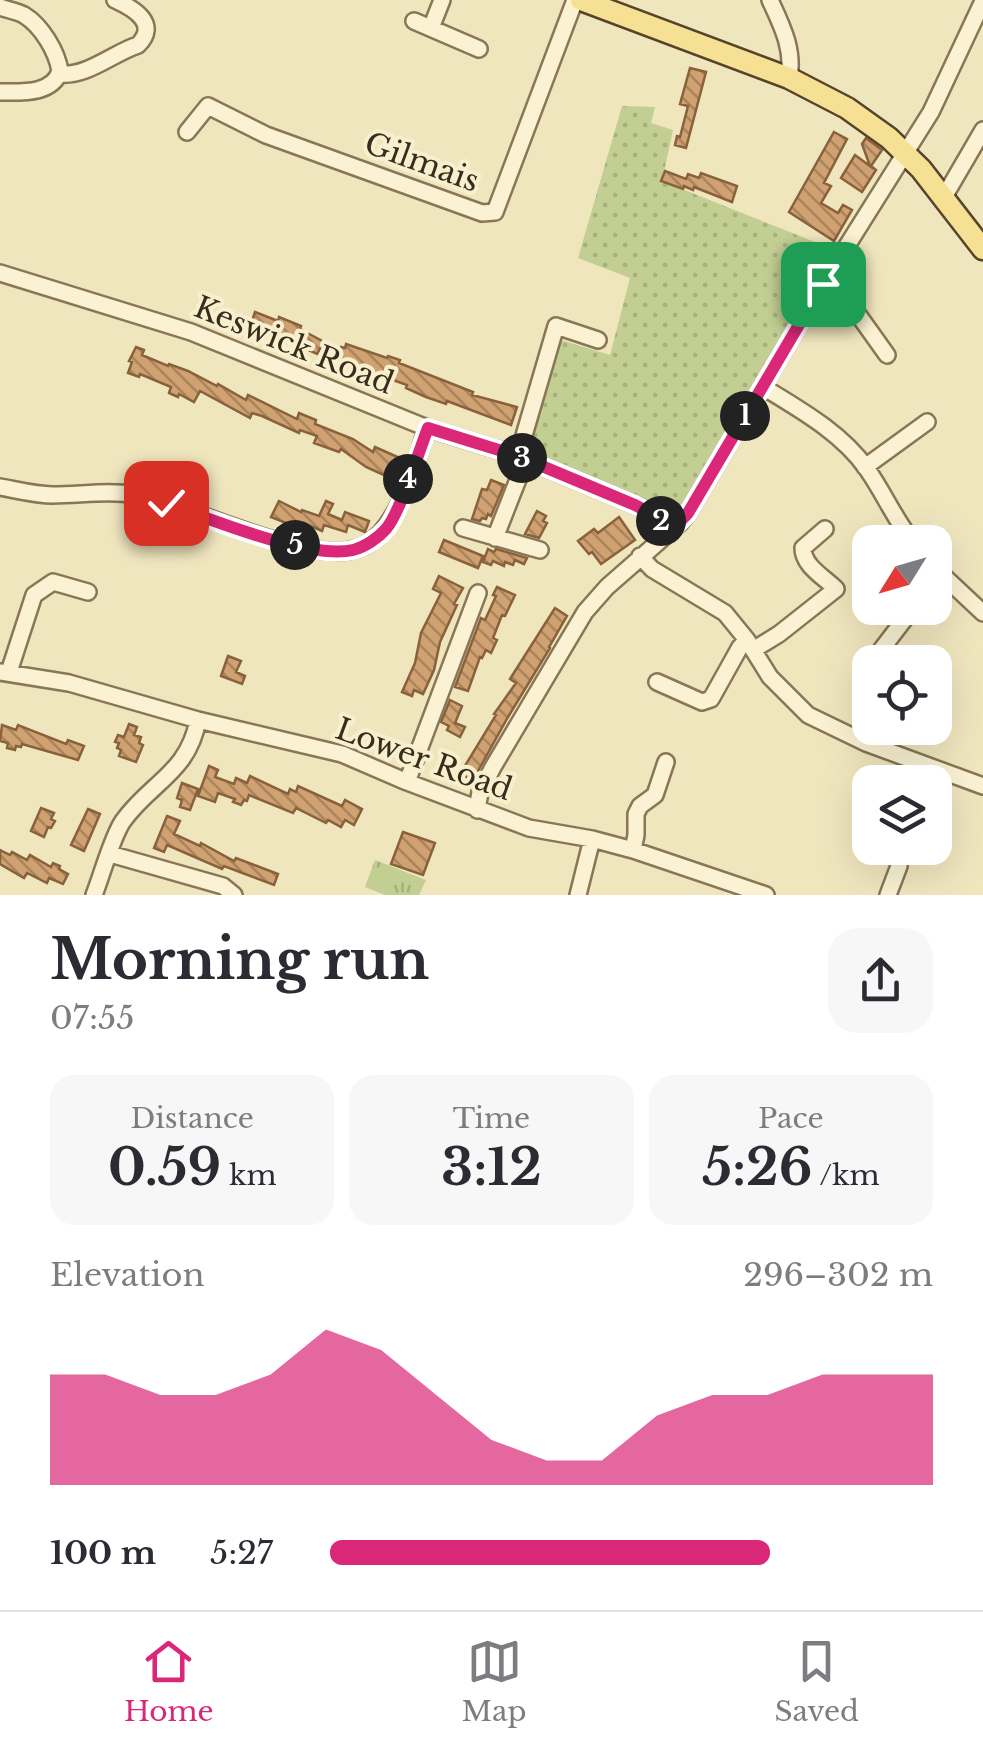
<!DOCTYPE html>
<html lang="en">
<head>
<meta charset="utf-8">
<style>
  body { margin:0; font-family:"Libre Baskerville",serif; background:#f7f7f7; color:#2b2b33; height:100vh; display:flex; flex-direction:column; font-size:38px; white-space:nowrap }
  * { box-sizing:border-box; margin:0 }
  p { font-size:32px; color:#7c7c81 }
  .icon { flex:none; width:55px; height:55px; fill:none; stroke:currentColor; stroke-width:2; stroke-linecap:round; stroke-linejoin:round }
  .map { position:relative; height:895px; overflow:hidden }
  .details { display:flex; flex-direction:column; background:#fff; flex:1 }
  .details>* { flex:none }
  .needle { width:65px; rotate:233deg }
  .buttons { position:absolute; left:852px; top:525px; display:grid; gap:20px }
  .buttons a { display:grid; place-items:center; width:100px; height:100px; border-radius:20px; background:#fff; box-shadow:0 10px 40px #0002; font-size:50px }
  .pin { position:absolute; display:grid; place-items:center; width:85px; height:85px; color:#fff; margin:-42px; border-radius:20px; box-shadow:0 5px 15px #0006 }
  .km { position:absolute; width:50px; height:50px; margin:-25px; border-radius:50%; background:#222; color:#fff; font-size:28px; line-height:50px; text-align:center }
  .round { display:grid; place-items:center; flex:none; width:105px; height:105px; border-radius:30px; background:#f7f7f7 }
  .overview { display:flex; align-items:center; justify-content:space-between; height:170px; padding:0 50px }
  h1 { font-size:55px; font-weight:700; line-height:75px }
  .metrics { display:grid; grid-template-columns:repeat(3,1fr); gap:15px; height:170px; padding:10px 50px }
  .metrics div { display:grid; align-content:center; border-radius:25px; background:#f7f7f7; text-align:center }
  .metrics b { font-size:50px; font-weight:700 }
  .metrics small { font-size:28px; font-weight:400 }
  .metrics p { font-size:28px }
  .chart { height:280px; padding:20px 50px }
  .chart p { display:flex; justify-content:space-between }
  .chart svg { width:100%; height:180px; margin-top:10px; fill:#db2777; opacity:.7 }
  ul { padding:0 50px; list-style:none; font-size:32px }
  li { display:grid; grid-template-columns:160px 120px 1fr; align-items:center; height:75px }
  li i { height:25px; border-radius:12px; background:#db2777 }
  .menu { display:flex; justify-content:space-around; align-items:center; height:140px; border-top:2px solid #e1e1e2; background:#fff; font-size:28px; color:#7c7c81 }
  .menu a { display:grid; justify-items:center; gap:5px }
  .menu .on { color:#db2777 }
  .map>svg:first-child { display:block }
  .grass { fill:url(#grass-dots) }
  .park { fill:url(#park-tufts) }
  .building { fill:url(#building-back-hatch); stroke:#89613b; stroke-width:2.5 }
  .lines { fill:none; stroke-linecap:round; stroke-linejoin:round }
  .minor-casing { stroke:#897656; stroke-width:20 }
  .major-casing { stroke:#56432b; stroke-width:25 }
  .minor { stroke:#faf2d2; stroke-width:15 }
  .major { stroke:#f6e094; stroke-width:20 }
  .route-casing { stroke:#fff; stroke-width:20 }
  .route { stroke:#db2777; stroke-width:12 }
  .labels { text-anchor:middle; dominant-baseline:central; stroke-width:8; stroke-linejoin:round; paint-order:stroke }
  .street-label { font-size:30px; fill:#382c1c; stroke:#f7efce }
</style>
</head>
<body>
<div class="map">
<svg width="983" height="895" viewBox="0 0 983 895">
  <defs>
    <pattern id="grass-dots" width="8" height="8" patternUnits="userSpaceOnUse" patternTransform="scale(2.5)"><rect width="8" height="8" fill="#c2ce92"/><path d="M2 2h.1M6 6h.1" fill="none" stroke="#a7b17d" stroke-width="1.8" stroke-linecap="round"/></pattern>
    <pattern id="park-tufts" width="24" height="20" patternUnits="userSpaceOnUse" patternTransform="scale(2.5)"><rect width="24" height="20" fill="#c2ce92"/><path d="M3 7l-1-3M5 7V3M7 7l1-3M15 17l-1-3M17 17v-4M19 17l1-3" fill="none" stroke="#a7b17d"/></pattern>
    <pattern id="building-back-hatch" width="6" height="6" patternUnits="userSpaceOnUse" patternTransform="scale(2.5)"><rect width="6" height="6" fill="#d0a272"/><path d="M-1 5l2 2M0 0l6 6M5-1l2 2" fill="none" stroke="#aa845d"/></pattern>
  </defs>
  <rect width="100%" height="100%" fill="#f0e6be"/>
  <!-- grass -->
  <path class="grass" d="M622,106L655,107L651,123L673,130L662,181L835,250L699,479L681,505L668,509L529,452L561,340L610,355L630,278L578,258Z"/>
  <!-- park -->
  <path class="park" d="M375,860L426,880L419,895H385L365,887Z"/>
  <!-- building -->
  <path class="building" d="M690,68L706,72L686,148L675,145L677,136L680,137L688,106L680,104Z
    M834,132L847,139L824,183L831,186L821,203L838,213L843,205L852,210L834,241L789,212Z
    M866,138L882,150L871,166L876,170L862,192L841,178L855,155L870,166L862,144Z
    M665,171L686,179L688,174L699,178L701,173L737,186L732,202L694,187L693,190L684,186L683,189L661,181Z
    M255,312L278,321L279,317L301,326L300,329L324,342L317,354L251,324Z
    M346,344L387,358L388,356L400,360L399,363L473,392L472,395L517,407L511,425L447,401L446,404L426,397L406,388L407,385L337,360L341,347L345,348Z
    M136,347L144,350L142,355L168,366L169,364L188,371L217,386L218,384L246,400L248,395L297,419L299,413L316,420L315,424L353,439L373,452L375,447L402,459L395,474L388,471L386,476L366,467L341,449L339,452L314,443L317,436L300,430L299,433L262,416L252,413L250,418L200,391L194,402L179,394L178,397L169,393L171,387L140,374L139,377L128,373L132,362L129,361Z
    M491,480L504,485L491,516L488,514L486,519L482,518L480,521L472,519L482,489L487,490Z
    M279,501L301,512L302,510L319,516L326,501L333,504L328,514L342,520L345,512L369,521L365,532L348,525L346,532L324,525L322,531L304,523L301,529L271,517Z
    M537,511L546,516L543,521L547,523L539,538L525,534Z
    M619,517L635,540L601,564L592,552L589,554L578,541L594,529L598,533Z
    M444,540L483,556L478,568L439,552Z
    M488,549L494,552L496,549L527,558L524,564L515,560L513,565L505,562L504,566L493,561L491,565L483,562Z
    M439,576L463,588L454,604L457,605L440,642L434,670L423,694L414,690L412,696L402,692L415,663L421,633L441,593L433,589Z
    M497,587L515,595L505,616L502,615L493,638L497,640L491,653L486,650L482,658L480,657L468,691L455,687L481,618L485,620L496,596L493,595Z
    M555,608L567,616L549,647L550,648L508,717L473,780L460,774L496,715L494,714L516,683L510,679Z
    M228,656L241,661L236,672L245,676L242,684L221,676Z
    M450,700L462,706L455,723L465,727L460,737L447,730L449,726L441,722Z
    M129,724L137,727L134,735L141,737L139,743L143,745L136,762L119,756L121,750L117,748L119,743L115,742L118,735L124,737Z
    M2,725L16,730L18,725L66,744L68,740L84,746L78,760L22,744L21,747L16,746L15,750L7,748L8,743L0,741Z
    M209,766L218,770L215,777L234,784L236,778L247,783L250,776L288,794L290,789L296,792L298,786L342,806L345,800L362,809L354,825L345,820L341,827L328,820L326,823L296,808L293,813L249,795L247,801L244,800L241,805L233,802L235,799L218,793L215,802L198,796Z
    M182,783L198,789L190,810L180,807L182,800L177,798Z
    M41,808L54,813L51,819L55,821L51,828L48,827L44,837L31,831Z
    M88,809L100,814L84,851L71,845Z
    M167,816L180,821L174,834L200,846L201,843L234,861L236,858L278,874L274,885L224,866L222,869L167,845L164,852L154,848Z
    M403,832L435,843L423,875L391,864Z
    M0,850L10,855L12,852L27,860L30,855L51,867L53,863L60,866L59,869L68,874L63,884L49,878L47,883L27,873L24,878L0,864Z"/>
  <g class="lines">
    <defs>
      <path id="minor" d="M770,0C782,26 794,49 789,78
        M0,7C8,10 17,11 24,15C42,26 57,52 60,71C52,95 21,92 0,92
        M414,21L479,49
        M431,28L442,0
        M60,74C87,77 113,53 138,45C159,24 135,9 115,0
        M187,132L208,106L266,135L482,213L495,212L575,0
        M944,197L983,130
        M0,273L191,332L427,428L518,456L635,505L653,514L670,532
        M823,284L857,313L887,355
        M763,387C799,409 842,433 867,469C884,493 895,520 913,542
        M518,456L556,326L598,340
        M865,467L927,422
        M0,487C17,490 35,495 53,495C81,495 108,490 136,495C190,504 315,571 364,546C399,528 415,464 427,428
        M463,528L540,550
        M495,538L526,459
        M640,556L652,569L725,613L747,640L770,677L808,715L866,743L983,786
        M935,568L983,613
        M753,650L779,634L836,589C824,577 803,566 803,548L825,529
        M881,650L907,616L917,608
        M0,672L69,683L198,720L342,754L407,782L529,828L592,839L633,850L766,895
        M9,672L34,595L53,582L88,592
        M657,682L702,702L711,699L740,647L747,640
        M407,782L478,593
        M477,810L480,792L493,767L585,612L607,587L680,523L688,513L823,284L931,112L983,1
        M633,850L636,835V814L640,806L655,795L666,762
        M110,854L223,886L234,895
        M94,895C102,875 112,837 123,821C151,782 188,773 198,720
        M578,895L592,839
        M888,895L899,866"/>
      <path id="major" d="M581,0L789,78L847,108L889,138L921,169L983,249"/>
    </defs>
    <!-- minor casing -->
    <use href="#minor" class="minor-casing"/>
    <!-- major casing -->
    <use href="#major" class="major-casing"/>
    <!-- minor -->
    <use href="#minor" class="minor"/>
    <!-- major -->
    <use href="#major" class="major"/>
  </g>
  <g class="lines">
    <defs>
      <path id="route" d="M166,503C209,519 310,560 353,550C365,547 378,538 386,529C401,511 418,453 428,428L518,456L635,505L652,514L670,532L688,513L823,284"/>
    </defs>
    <!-- route casing -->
    <use href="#route" class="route-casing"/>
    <!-- route -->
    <use href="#route" class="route"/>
  </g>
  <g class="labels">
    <!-- street labels -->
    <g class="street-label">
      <text transform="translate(422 162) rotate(20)">Gilmais</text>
      <text transform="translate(294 345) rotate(22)">Keswick Road</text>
      <text transform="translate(424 759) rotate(20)">Lower Road</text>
    </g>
  </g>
</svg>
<div class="buttons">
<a><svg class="needle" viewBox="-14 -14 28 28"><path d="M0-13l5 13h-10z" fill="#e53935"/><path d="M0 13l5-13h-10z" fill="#7c7c81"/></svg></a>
<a><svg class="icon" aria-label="locate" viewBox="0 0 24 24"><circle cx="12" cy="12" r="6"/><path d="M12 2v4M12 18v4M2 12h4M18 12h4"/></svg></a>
<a><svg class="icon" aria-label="layers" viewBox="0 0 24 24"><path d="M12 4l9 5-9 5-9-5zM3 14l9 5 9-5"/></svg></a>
</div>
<div class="pin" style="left:823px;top:284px;background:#1e9e55"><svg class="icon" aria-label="arrive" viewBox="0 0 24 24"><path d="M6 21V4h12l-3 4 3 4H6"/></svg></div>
<div class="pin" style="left:166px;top:503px;background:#d93025"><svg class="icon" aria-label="check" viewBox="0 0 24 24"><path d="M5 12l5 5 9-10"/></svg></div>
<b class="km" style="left:745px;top:416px">1</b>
<b class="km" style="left:661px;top:521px">2</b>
<b class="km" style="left:522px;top:458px">3</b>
<b class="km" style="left:408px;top:479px">4</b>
<b class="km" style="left:295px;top:545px">5</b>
</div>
<section class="details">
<div class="overview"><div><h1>Morning run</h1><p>07:55</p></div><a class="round"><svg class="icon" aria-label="share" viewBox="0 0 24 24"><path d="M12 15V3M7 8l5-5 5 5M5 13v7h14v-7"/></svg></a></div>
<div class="metrics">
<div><p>Distance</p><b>0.59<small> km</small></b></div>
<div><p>Time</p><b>3:12</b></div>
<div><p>Pace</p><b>5:26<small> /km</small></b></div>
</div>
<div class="chart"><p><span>Elevation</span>296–302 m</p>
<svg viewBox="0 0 160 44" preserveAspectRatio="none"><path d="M0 44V17L10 17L20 22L30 22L40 17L50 6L60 11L70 22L80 33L90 38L100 38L110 27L120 22L130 22L140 17L150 17L160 17V44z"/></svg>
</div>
<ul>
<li><b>100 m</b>5:27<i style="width:73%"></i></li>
</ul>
</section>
<nav class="menu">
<a class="on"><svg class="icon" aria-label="home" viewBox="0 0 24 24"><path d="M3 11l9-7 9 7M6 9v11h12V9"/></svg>Home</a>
<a><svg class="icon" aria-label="map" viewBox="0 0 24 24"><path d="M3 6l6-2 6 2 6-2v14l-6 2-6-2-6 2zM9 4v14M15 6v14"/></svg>Map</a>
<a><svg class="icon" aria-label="saved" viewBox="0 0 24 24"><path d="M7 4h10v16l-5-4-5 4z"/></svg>Saved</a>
</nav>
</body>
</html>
